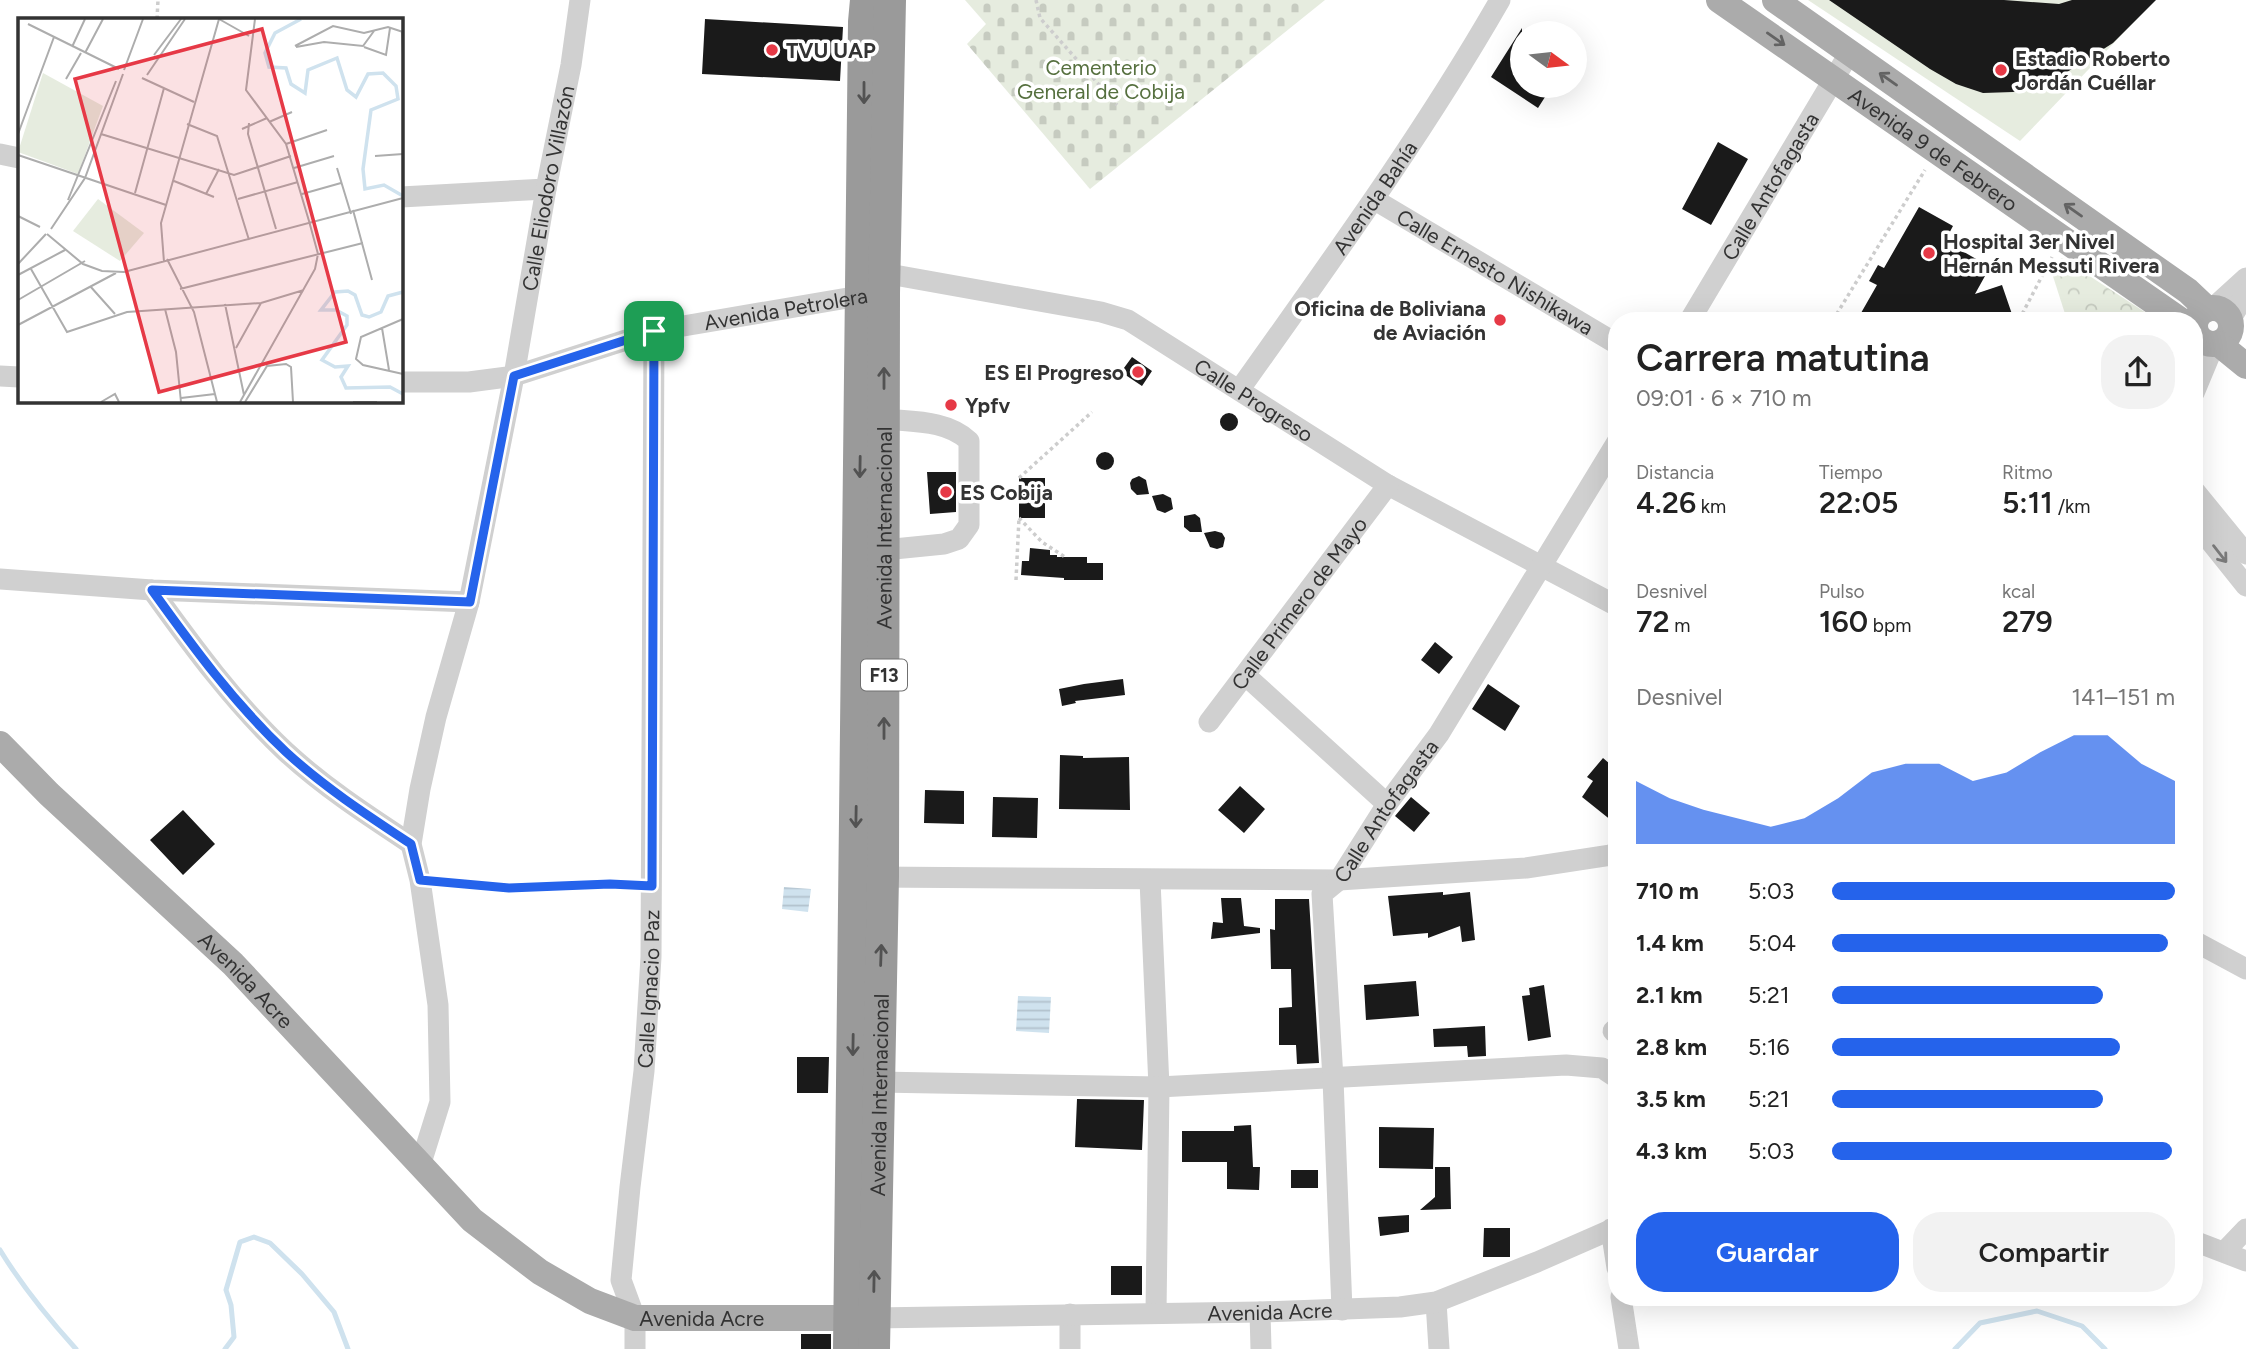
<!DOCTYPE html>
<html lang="es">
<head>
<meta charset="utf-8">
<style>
  body { margin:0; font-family:Figtree,sans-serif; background:#f2f2f2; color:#222; height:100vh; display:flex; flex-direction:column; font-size:26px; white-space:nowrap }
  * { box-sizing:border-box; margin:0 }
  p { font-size:23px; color:#767676 }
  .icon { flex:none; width:38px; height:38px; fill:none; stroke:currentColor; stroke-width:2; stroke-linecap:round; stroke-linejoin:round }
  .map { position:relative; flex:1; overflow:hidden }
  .panel { position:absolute; left:1608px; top:312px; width:595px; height:994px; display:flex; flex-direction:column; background:#fff; border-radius:28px; box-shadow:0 7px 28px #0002 }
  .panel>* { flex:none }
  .needle { width:46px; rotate:105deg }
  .controls { position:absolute; left:1510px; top:21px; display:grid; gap:14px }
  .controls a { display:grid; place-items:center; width:77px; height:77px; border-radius:50%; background:#fff; box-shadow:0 7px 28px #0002; font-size:35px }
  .pin { position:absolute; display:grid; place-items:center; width:60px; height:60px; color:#fff; margin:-30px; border-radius:14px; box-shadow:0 4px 10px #0006 }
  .round { display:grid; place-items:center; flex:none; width:74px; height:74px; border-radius:28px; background:#f2f2f2 }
  .summary { display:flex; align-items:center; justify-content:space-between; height:119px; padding:0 28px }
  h1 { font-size:38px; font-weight:600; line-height:52px }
  .metrics { display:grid; grid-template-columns:repeat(3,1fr); gap:10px; height:119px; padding:7px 28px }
  .metrics div { display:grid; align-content:center }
  .metrics b { font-size:30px; font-weight:600 }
  .metrics small { font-size:19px; font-weight:400 }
  .metrics p { font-size:19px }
  .chart { height:196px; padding:14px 28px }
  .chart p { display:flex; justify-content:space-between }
  .chart svg { width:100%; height:126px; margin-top:7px; fill:#2563eb; opacity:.7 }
  .primary-button { display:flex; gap:14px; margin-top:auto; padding:14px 28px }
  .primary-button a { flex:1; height:80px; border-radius:28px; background:#2563eb; color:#fff; font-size:28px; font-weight:600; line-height:80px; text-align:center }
  .primary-button a+a { background:#f2f2f2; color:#222 }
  ul { padding:0 28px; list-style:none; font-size:23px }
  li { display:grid; grid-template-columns:112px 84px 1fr; align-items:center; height:52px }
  li i { height:18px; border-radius:9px; background:#2563eb }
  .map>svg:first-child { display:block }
  .forest { fill:url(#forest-crowns) }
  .cemetery { fill:url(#cemetery-stones) }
  .pitch { fill:#e6ecdf }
  .water { fill:url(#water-rules) }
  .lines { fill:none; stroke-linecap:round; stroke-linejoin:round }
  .stream { stroke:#cfe2ee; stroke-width:5 }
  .building { fill:#1a1a1a }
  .path { stroke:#cdcdcd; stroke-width:3.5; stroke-dasharray:3.5 3.5; stroke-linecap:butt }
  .minor { stroke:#d0d0d0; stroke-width:21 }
  .major { stroke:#ababab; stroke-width:26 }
  .highway { stroke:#9a9a9a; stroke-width:32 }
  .oneway { stroke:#636363 }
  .oneway2 { stroke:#525252 }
  .oneway3 { stroke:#7a7a7a }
  .route-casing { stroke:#fff; stroke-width:14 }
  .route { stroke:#2563eb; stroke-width:9 }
  .poi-dot { fill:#e63946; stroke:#fff; stroke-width:2.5 }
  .labels { text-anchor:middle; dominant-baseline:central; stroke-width:7; stroke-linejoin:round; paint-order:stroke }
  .shield { fill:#fff; stroke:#707070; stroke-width:2 }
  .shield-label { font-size:19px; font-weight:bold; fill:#333 }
  .poi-label { font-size:21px; font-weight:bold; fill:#333; stroke:#fff; text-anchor:start }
  .park-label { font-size:21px; fill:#56703f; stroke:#fff }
  .street-label { font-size:21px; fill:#333; stroke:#fff }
  .inset-river { fill:none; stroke:#cfe2ee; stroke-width:3.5 }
  .inset-road { fill:none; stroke:#adadad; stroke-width:2 }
  .view { fill:#e63946; fill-opacity:0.15; stroke:#e63946; stroke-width:3.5 }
  .inset-edge { fill:none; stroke:#333; stroke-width:3.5 }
</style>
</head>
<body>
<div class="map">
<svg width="2246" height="1349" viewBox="0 0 2246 1349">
  <defs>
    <pattern id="forest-crowns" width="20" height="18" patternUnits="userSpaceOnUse" patternTransform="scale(1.75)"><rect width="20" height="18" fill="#e6ecdf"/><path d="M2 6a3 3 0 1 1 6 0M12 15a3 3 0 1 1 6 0" fill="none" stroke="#c6cbc0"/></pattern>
    <pattern id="cemetery-stones" width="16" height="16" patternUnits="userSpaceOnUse" patternTransform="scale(1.75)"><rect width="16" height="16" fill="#e6ecdf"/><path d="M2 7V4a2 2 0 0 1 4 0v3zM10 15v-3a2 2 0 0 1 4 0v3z" fill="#c6cbc0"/></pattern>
    <pattern id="water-rules" width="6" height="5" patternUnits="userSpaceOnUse" patternTransform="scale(1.75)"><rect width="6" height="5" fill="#cfe2ee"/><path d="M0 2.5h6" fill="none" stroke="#b2c2cd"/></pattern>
  </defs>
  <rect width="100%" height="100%" fill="#fff"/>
  <!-- forest -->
  <path class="forest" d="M2062,258L2157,320H2067L2050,267Z"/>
  <!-- cemetery -->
  <path class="cemetery" d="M965,0H1325L1090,189L967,44L986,24Z"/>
  <!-- pitch -->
  <path class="pitch" d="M1808,0H2155L2020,141Z"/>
  <!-- water -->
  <path class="water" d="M784,887L811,889L808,912L782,909Z
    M1018,996L1051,997L1049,1033L1016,1031Z"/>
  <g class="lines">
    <!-- stream -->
    <path class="stream" d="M0,1250C22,1286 48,1318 76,1349
      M225,1349L234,1337L231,1305L226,1290L240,1242L254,1237L270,1243L302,1274L334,1312L348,1349
      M1955,1349L1980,1323L2037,1311L2082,1326L2105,1349"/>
  </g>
  <!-- building -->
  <path class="building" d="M1829,0H2004L2059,4L2072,0H2156L2113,43L2064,74L2039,86L2013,92L1983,93L1956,84L1930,69Z
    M705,19L843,27L840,81L702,74Z
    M1522,28V86H1552L1538,108L1491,77Z
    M1718,142L1748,159L1711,225L1682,209Z
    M1919,207L1953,226L1945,241L1990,267L1975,294L2002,285L2014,320H1857L1877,285L1869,281L1878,265L1884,268Z
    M1132,357L1152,371L1142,386L1121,372Z
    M1220 422a9 9 0 1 1 18 0a9 9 0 1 1-18 0Z
    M1096 461a9 9 0 1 1 18 0a9 9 0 1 1-18 0Z
    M927,472H956V512L930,514Z
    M1139,476L1146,480L1149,494L1137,495L1131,489L1130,483L1132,479Z
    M1019,478H1045V518H1019Z
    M1163,494L1171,498L1173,509L1165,513L1157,510L1152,496Z
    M1195,514L1200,518L1202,532H1190L1184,527V516Z
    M1215,531L1222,533L1225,538L1223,547L1217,549L1210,547L1204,533Z
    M1030,548L1050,550V555H1057V557H1087V563H1103V580H1064V578L1021,575L1022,561H1029Z
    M1435,642L1453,657L1439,674L1421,660Z
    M1123,679L1125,695L1075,701L1076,703L1062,706L1059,689L1084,684Z
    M1488,684L1520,706L1505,731L1472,709Z
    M1060,755L1083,756V758L1129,757L1130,810L1059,809Z
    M1603,758L1617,770V825L1582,797L1593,781L1587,777Z
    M1240,786L1265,809L1244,833L1218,810Z
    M925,790L964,791V824L924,823Z
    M993,797L1038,798L1037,838L992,837Z
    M1411,797L1430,813L1414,832L1395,816Z
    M183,810L215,844L183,875L150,840Z
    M1443,892V895L1470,892L1475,940L1462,942L1460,926L1428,938V933L1393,936L1388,896Z
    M1221,898H1241L1244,926L1260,928V933L1211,939L1213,922L1223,923Z
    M1275,899H1309L1319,1063L1297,1064L1296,1045H1279V1008L1292,1007L1291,969H1271L1270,929L1275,930Z
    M1416,981L1419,1016L1366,1020L1364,985Z
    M1544,985L1551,1037L1528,1041L1522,996L1530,995L1529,988Z
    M1485,1026L1486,1056L1468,1057L1467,1046L1434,1047L1433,1029Z
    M797,1057H829L828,1093H797Z
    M1077,1099L1144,1100L1142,1150L1075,1147Z
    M1251,1125L1253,1167H1260L1259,1190L1227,1189V1162H1182V1131H1234V1126Z
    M1379,1127L1434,1128L1433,1169L1379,1168Z
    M1435,1167H1450L1451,1209L1420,1210L1435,1197Z
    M1291,1170H1318V1188H1291Z
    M1409,1215V1232L1380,1236L1378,1217Z
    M1484,1228H1510V1257H1483Z
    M1111,1266H1142V1295H1111Z
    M801,1334H831V1349H801Z"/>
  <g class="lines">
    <!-- path -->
    <path class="path" d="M1036,0L1040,18L1117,105
      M157,19L158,0
      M1833,320L1925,170
      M2019,320L2052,257
      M1019,478L1092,412
      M1019,518L1042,542L1065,557
      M1016,580L1019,518
      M437,882L509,888L632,885"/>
    <!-- minor -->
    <g class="minor">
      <path d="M0,154L19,158"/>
      <path d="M401,197L546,189"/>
      <path id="s1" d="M1375,200L1617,344"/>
      <path id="s2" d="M872,271L1101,312L1128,320L1388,485L1617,606"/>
      <path d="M2213,308L2246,278"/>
      <path id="s3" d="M1690,320L1850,52"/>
      <path d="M2230,320L2246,294"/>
      <path d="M0,376L19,377"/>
      <path id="s4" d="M401,382H469L514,376L654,331L871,294"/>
      <path id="s5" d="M1240,389C1330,262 1422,136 1500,0"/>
      <path d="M2194,393L2214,345"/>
      <path d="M2194,490L2246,554"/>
      <path d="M2194,521L2246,586"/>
      <path d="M884,550L944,544L959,539L969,525V441C947,420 913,422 884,419"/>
      <path d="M0,579L152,590L469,602"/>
      <path d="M152,590C193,647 234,703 286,752C324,787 367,815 411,844"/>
      <path d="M1245,675L1387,804"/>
      <path id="s6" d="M1209,722L1388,485"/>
      <path d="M873,877L1339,880L1526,868L1611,855L1617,851"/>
      <path d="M1150,880L1159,1087L1156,1312"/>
      <path d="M2194,941L2246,969"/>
      <path d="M1613,1031L1617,1034"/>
      <path d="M878,1082L1159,1087L1566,1065L1602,1068L1617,1078"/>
      <path id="s7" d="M420,1166L440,1102L438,1005L420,880L411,844L420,789L436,717L469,602L514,376L546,189L571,65L580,0"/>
      <path d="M1611,1229L1617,1268"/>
      <path d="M2194,1241L2246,1261"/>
      <path d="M2225,1251L2246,1229"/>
      <path d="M1621,1297L1629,1349"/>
      <path d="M1436,1302L1439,1349"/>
      <path id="s8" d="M1342,1310L1333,1079L1322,894L1339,880L1387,804L1439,734L1617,442"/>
      <path d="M1260,1312L1261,1349"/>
      <path d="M1070,1314V1349"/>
      <path id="s9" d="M874,1318L1260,1312L1400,1307L1436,1302L1537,1262L1617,1227"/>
      <path id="s10" d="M635,1349V1318L621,1280L630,1187L644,1071L651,957L654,331"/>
    </g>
    <!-- major -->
    <g class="major">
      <path id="s11" d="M1719,0L2180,320"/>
      <path d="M1775,0L2188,291L2207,309"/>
      <circle cx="2213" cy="326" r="18"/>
      <path d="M2219,344L2246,366"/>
      <path id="s12" d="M0,744L49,794L233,964L472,1220L540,1272L590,1301L635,1318H868"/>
    </g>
    <!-- highway -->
    <g class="highway">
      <path d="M849,1349L864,22L866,0"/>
      <path id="s13" d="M874,1349L883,876L884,293L890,0"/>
    </g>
  </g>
  <!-- one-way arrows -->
  <defs><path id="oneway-shaft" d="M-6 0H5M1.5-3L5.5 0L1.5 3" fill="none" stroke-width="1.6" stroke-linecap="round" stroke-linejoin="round" transform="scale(1.75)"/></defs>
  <g class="oneway">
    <use href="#oneway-shaft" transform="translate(1776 39) rotate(35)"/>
    <use href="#oneway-shaft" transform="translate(1888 79) rotate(-145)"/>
    <use href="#oneway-shaft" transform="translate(2073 210) rotate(-145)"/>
  </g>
  <g class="oneway2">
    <use href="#oneway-shaft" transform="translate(864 93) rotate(90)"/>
    <use href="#oneway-shaft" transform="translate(884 378) rotate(-90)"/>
    <use href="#oneway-shaft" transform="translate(860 467) rotate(91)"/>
    <use href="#oneway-shaft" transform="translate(884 728) rotate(-90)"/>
    <use href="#oneway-shaft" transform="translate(856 817) rotate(91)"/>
    <use href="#oneway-shaft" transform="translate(881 955) rotate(-88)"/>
    <use href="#oneway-shaft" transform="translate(853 1045) rotate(91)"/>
    <use href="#oneway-shaft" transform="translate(874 1281) rotate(-89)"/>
  </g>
  <use class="oneway3" href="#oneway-shaft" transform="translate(2220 554) rotate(52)"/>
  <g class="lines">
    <defs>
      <path id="route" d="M654,331L652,886L610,884L509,888L420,880L411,844C367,815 324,787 286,752C234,703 193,647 152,590L470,602L514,376Z"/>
    </defs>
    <!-- route casing -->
    <use href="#route" class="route-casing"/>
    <!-- route -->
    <use href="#route" class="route"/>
  </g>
  <!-- markers -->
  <g class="poi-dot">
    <circle cx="772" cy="50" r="7"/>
    <circle cx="2001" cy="70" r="7"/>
    <circle cx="1929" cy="253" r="7"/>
    <circle cx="1500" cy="320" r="7"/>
    <circle cx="1138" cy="372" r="7"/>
    <circle cx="951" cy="405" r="7"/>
    <circle cx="946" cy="492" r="7"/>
  </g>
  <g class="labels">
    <!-- shield labels -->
    <rect class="shield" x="861" y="659.5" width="46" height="31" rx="5"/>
    <g class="shield-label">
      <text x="884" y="675">F13</text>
    </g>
    <!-- poi labels -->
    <g class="poi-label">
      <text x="786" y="50">TVU UAP</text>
      <text x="2015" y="58">Estadio Roberto<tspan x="2015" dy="24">Jordán Cuéllar</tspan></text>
      <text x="1943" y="241">Hospital 3er Nivel<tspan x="1943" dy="24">Hernán Messuti Rivera</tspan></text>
      <text x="1486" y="308" text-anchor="end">Oficina de Boliviana<tspan x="1486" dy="24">de Aviación</tspan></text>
      <text x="1124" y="372" text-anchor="end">ES El Progreso</text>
      <text x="965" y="405">Ypfv</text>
      <text x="960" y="492">ES Cobija</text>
    </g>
    <!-- park labels -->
    <g class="park-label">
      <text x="1101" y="67">Cementerio<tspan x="1101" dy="24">General de Cobija</tspan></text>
    </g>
    <!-- street labels -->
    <g class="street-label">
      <text stroke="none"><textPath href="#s11" startOffset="261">Avenida 9 de Febrero</textPath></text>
      <text stroke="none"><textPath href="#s3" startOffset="156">Calle Antofagasta</textPath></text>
      <text stroke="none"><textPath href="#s7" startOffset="998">Calle Eliodoro Villazón</textPath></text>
      <text stroke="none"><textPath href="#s5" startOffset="234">Avenida Bahía</textPath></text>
      <text stroke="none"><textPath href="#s1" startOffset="140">Calle Ernesto Nishikawa</textPath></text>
      <text stroke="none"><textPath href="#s4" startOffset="394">Avenida Petrolera</textPath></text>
      <text stroke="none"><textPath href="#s2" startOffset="410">Calle Progreso</textPath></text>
      <text stroke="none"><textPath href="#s13" startOffset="821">Avenida Internacional</textPath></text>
      <text stroke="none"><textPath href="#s6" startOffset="149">Calle Primero de Mayo</textPath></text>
      <text stroke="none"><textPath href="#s8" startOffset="522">Calle Antofagasta</textPath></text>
      <text stroke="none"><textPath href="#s12" startOffset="341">Avenida Acre</textPath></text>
      <text stroke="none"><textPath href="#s10" startOffset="364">Calle Ignacio Paz</textPath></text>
      <text stroke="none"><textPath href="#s13" startOffset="254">Avenida Internacional</textPath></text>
      <text stroke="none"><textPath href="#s9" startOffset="396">Avenida Acre</textPath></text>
      <text stroke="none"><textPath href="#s12" startOffset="929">Avenida Acre</textPath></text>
    </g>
  </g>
  <!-- overview -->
  <g transform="translate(18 18)">
    <rect width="385" height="385" fill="#fff"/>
    <path d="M80,181L126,215L102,243L55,213Z" fill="#e6ecdf"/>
    <path d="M25,55L85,88L60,156L0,134Z" fill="#e6ecdf"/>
    <path class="inset-river" d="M283,1L257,15L247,35L251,49L268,50L273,66L287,75L290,52L319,40L329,72L338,79L350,56L365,55L378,68L380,81L353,92L345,151L347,171L366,167L385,178M385,274L370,278L363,294L351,299L344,297L337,277L330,273L317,274L303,292H318L329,298V307L304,342L317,349L330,348L323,359L328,370L372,369L385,376"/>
    <path class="inset-road" d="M201,1L231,18M237,1L228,72L268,126L291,203M10,6L101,51M384,13L385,37M277,28L315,8L346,15L370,9L385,14M54,29L67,1M278,29L306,24L345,28L356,13M346,29L368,37L372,10M67,35L85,1M136,37L163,1M106,52L125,1M129,57L167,1M124,60L176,84M48,61L63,35M251,104L274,94M231,105L230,116L258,211M169,106L199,118L231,222M224,111L249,100M0,116L36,19M83,116L216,157L273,138M268,126L309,112M0,137L148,187M357,138L385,136M276,150L316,138M319,150L333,196M156,163L196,179M117,175L146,70M188,176L201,151M284,176L323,165M220,181L280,164M50,182L98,63M335,192L354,262M0,198L22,209M33,211L67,160L105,56M29,216L65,246L84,253L106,254L385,180M149,241L176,294L199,384M146,244L143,205L201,1M0,246L28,216M13,251L49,314L109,294L243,285L286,272M0,257L47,232M72,268L97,296M162,271L345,225M0,282L67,243M207,286L226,377M147,291L158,334L163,384M385,301L343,319L338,341L345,347L385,356M0,307L98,255M364,310L371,352M218,330L243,285M163,380L197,376M83,384L97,376L101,384M222,384L297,251L300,236L291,203M227,384L249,348L268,346L273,349L275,384M335,384H359"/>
    <path class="view" d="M244,11L328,324L141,374L57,61Z"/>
    <rect width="385" height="385" class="inset-edge"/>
  </g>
</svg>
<div class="controls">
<a><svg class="needle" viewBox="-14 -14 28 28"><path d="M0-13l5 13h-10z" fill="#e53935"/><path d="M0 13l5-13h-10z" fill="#767676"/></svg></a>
</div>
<div class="pin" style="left:654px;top:331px;background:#1e9e55"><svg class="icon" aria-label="arrive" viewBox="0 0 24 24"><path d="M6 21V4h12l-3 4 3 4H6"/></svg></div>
<section class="panel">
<div class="summary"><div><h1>Carrera matutina</h1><p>09:01 · 6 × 710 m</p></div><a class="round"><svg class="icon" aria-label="share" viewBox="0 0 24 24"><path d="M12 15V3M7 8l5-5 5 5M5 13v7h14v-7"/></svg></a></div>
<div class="metrics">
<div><p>Distancia</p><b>4.26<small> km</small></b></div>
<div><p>Tiempo</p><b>22:05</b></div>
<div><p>Ritmo</p><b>5:11<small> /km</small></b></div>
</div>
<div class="metrics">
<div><p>Desnivel</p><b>72<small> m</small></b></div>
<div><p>Pulso</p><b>160<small> bpm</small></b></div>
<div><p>kcal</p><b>279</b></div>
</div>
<div class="chart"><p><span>Desnivel</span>141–151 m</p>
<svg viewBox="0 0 160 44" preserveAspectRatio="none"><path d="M0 44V22L10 28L20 32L30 35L40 38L50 35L60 28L70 19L80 16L90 16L100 22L110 19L120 12L130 6L140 6L150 16L160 22V44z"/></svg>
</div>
<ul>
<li><b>710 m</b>5:03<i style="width:100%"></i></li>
<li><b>1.4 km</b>5:04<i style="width:98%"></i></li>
<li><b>2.1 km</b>5:21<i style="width:79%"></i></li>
<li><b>2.8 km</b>5:16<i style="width:84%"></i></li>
<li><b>3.5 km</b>5:21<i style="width:79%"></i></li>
<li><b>4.3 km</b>5:03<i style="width:99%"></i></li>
</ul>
<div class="primary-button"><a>Guardar</a><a>Compartir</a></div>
</section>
</div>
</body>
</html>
